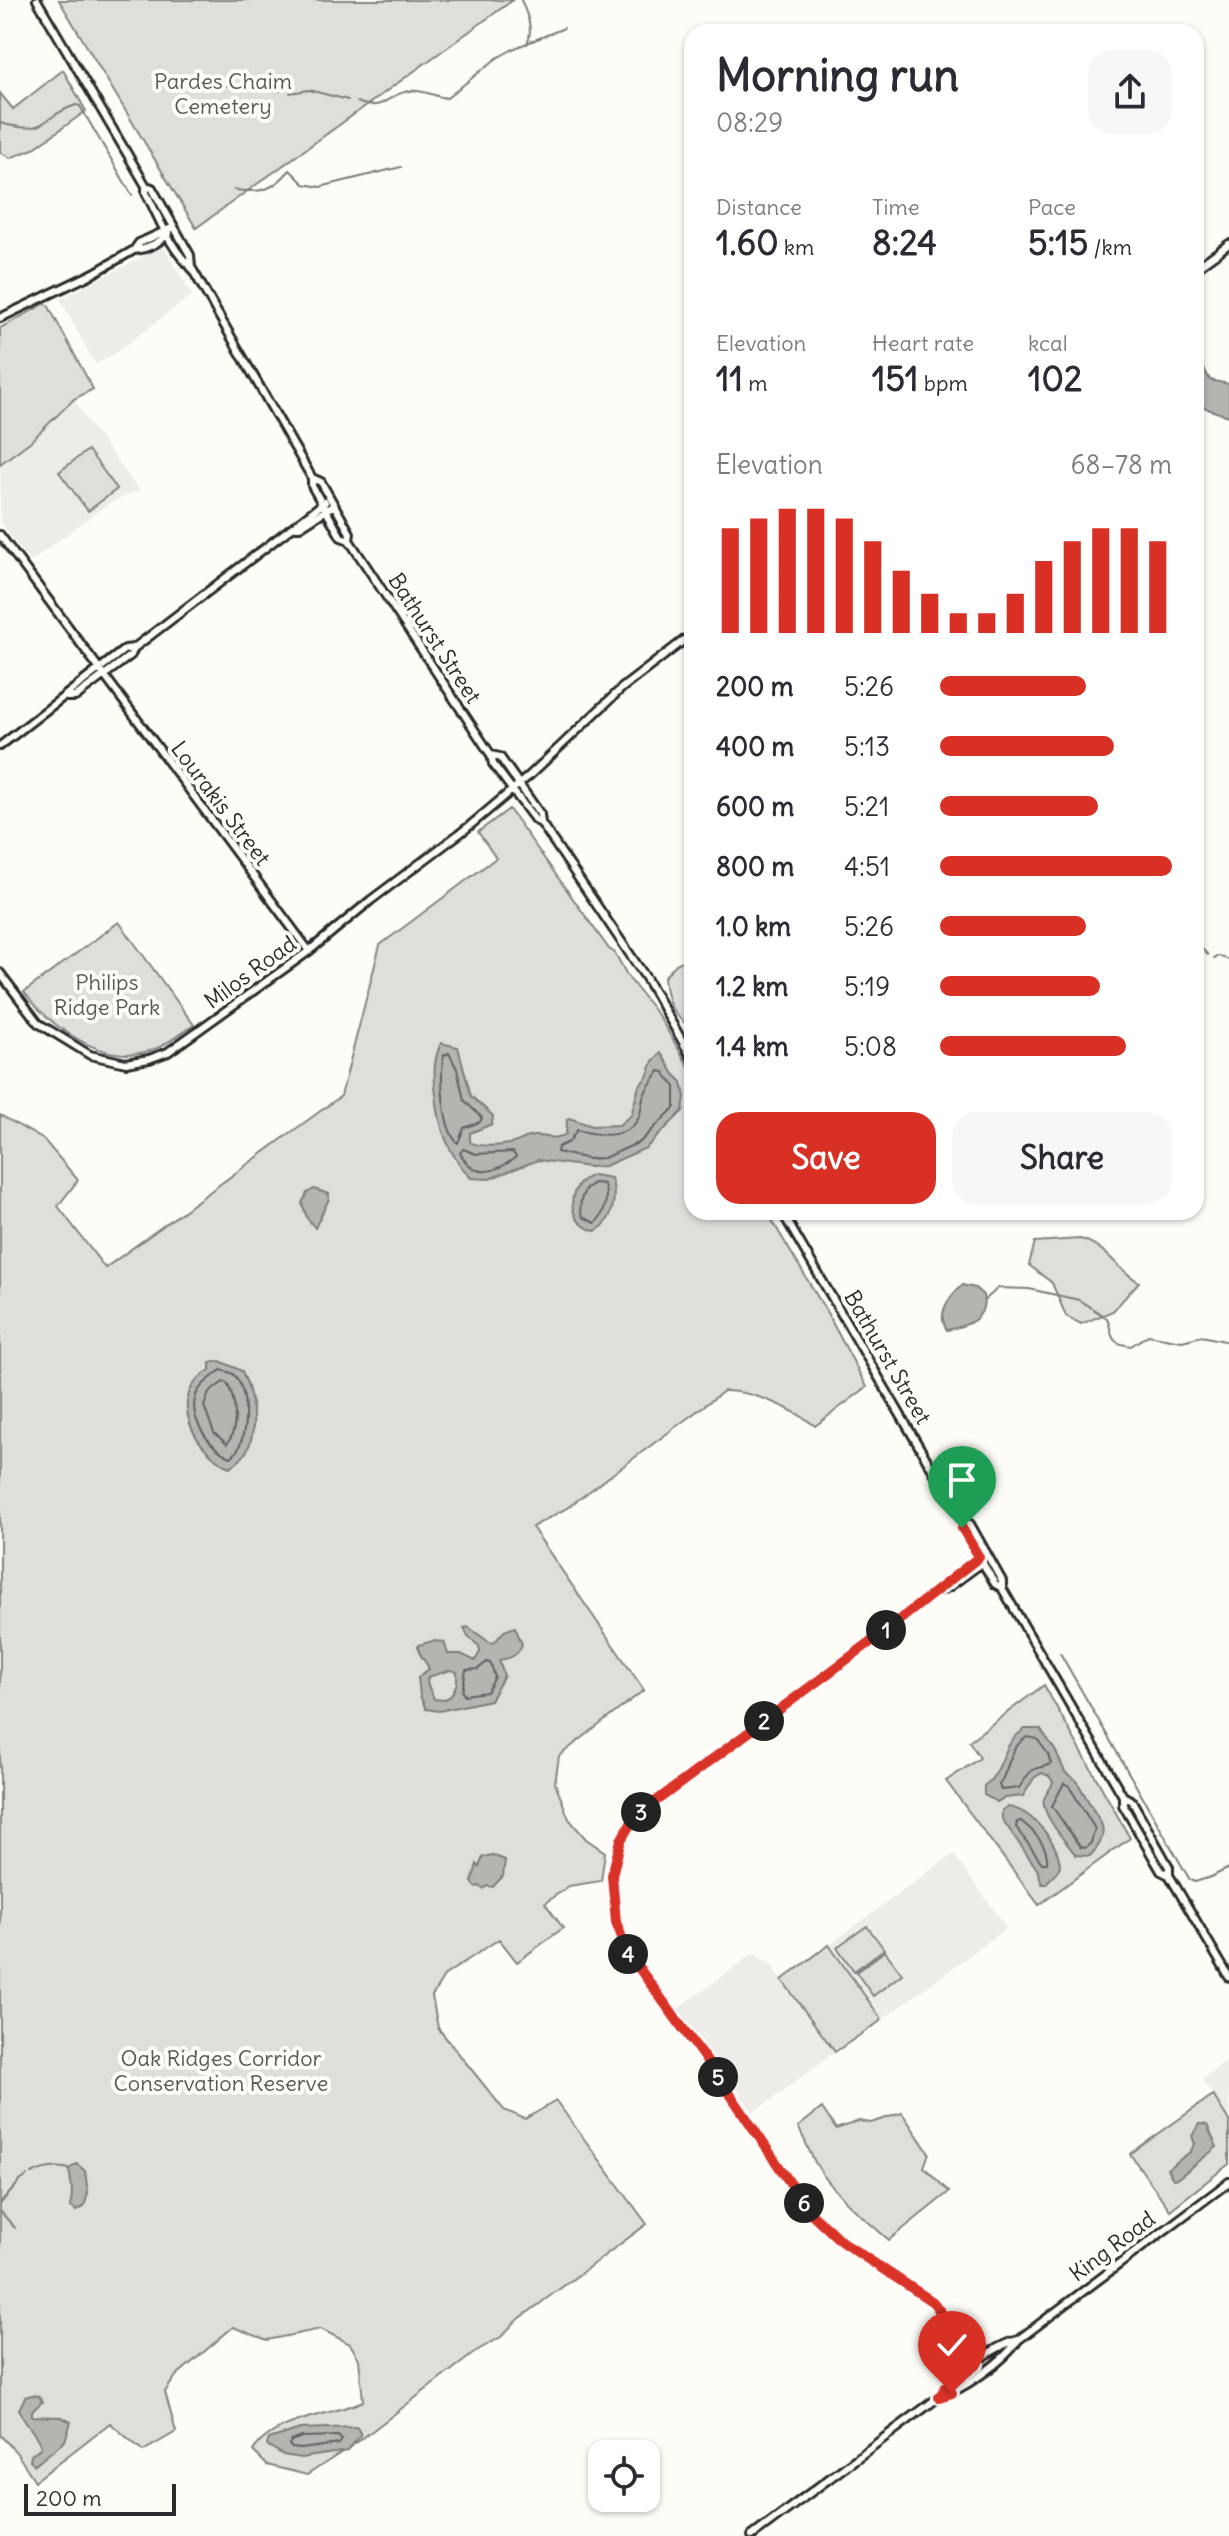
<!DOCTYPE html>
<html lang="en">
<head>
<meta charset="utf-8">
<style>
  body { margin:0; font-family:Delius,sans-serif; background:#f7f7f7; color:#2b2b33; height:100vh; display:flex; flex-direction:column; font-size:30px; white-space:nowrap }
  * { box-sizing:border-box; margin:0 }
  p { font-size:26px; color:#7c7c81 }
  .icon { flex:none; width:44px; height:44px; fill:none; stroke:currentColor; stroke-width:2; stroke-linecap:round; stroke-linejoin:round }
  .map { position:relative; flex:1; overflow:hidden }
  .side { position:absolute; left:684px; top:24px; width:520px; height:1196px; display:flex; flex-direction:column; background:#fff; border-radius:24px; box-shadow:0 2px 6px #0004 }
  .side>* { flex:none }
  .buttons { position:absolute; left:588px; top:2440px; display:grid; gap:16px }
  .buttons a { display:grid; place-items:center; width:72px; height:72px; border-radius:16px; background:#fff; box-shadow:0 2px 6px #0004; font-size:40px }
  .scale { position:absolute; left:24px; bottom:20px; width:152px; box-sizing:border-box; padding-left:8px; border:4px solid #2b2b2b; border-top:0; font-size:22px; line-height:28px; white-space:nowrap; color:#2b2b2b; -webkit-text-stroke:6px #fdfcf7; paint-order:stroke }
  .pin { position:absolute; display:grid; place-items:center; width:68px; height:68px; color:#fff; margin:-82px -34px; border-radius:50% 50% 50% 0; rotate:-45deg; box-shadow:0 0 8px #0007 }
  .pin .icon { rotate:45deg }
  .km { position:absolute; width:40px; height:40px; margin:-20px; border-radius:50%; background:#222; color:#fff; font-size:22px; line-height:40px; text-align:center }
  .round { display:grid; place-items:center; flex:none; width:84px; height:84px; border-radius:24px; background:#f7f7f7 }
  .headline { display:flex; align-items:center; justify-content:space-between; height:136px; padding:0 32px }
  h1 { font-size:44px; font-weight:800; line-height:60px }
  .metrics { display:grid; grid-template-columns:repeat(3,1fr); gap:12px; height:136px; padding:8px 32px }
  .metrics div { display:grid; align-content:center }
  .metrics b { font-size:34px; font-weight:800 }
  .metrics small { font-size:22px; font-weight:400 }
  .metrics p { font-size:22px }
  .chart { height:224px; padding:16px 32px }
  .chart p { display:flex; justify-content:space-between }
  .chart svg { width:100%; height:144px; margin-top:8px; stroke:#d93025; stroke-width:6 }
  .action { display:flex; gap:16px; margin-top:auto; padding:16px 32px }
  .action a { flex:1; height:92px; border-radius:24px; background:#d93025; color:#fff; font-size:32px; font-weight:800; line-height:92px; text-align:center }
  .action a+a { background:#f7f7f7; color:#2b2b33 }
  ul { padding:0 32px; list-style:none; font-size:26px }
  li { display:grid; grid-template-columns:128px 96px 1fr; align-items:center; height:60px }
  li i { height:20px; border-radius:10px; background:#d93025 }
  .map>svg:first-child { display:block }
  .built { fill:#edece8 }
  .green { fill:#dfdeda; stroke:#858482; stroke-width:2 }
  .water { fill:#b5b4b1; stroke:#7e7d7b; stroke-width:2; fill-rule:evenodd }
  .lines { fill:none; stroke-linecap:round; stroke-linejoin:round }
  .shore { stroke:#626261; stroke-width:2 }
  .stream { stroke:#7e7d7b; stroke-width:2 }
  .secondary-casing { stroke:#2b2b2b; stroke-width:12 }
  .secondary { stroke:#fdfcf7; stroke-width:6 }
  .route-casing { stroke:#fff; stroke-width:16 }
  .route { stroke:#d93025; stroke-width:10 }
  .labels { text-anchor:middle; dominant-baseline:central; stroke-width:8; stroke-linejoin:round; paint-order:stroke }
  .park-label { font-size:22px; fill:#585857; stroke:#fdfcf7 }
  .street-label { font-size:22px; fill:#2b2b2b; stroke:#fdfcf7 }
</style>
</head>
<body>
<div class="map">
<svg width="1229" height="2536" viewBox="0 0 1229 2536">
  <rect width="100%" height="100%" fill="#fdfcf7"/>
  <filter id="ink" filterUnits="userSpaceOnUse"><feTurbulence type="fractalNoise" baseFrequency=".0125" numOctaves="2"/><feDisplacementMap in="SourceGraphic" scale="16" xChannelSelector="R" yChannelSelector="G"/><feConvolveMatrix kernelMatrix="1 2 1 2 8 2 1 2 1" color-interpolation-filters="sRGB"/></filter>
  <g filter="url(#ink)">
    <!-- built -->
    <path class="built" d="M163,246L192,295L114,354L95,364L60,299Z
      M74,399L87,421L139,490L108,504L30,562L0,521V464L31,441Z
      M953,1854L1006,1926L1005,1929L882,2020L829,1945Z
      M755,1952L761,1959L768,1961L835,2052L753,2113L678,2009Z
      M1229,2058V2121L1202,2079Z"/>
    <!-- green -->
    <path class="green" d="M59,0H513L196,228Z
      M63,70L86,111L33,149L10,158L0,152V93L13,109Z
      M44,304L48,305L93,389L74,399L31,441L0,464V328Z
      M88,450L117,489L88,511L59,472Z
      M509,809L609,949L615,953L628,977L660,1018L692,1072V1212H767L826,1311L867,1387L815,1426C795,1409 750,1390 724,1391L567,1508L532,1527L644,1690L559,1756L555,1783L569,1819L586,1839L605,1852L601,1881L569,1886L545,1903L563,1928L517,1962L499,1939L445,1975L432,1996L438,2028L504,2110L525,2119L556,2101L647,2224L515,2322L501,2337L478,2350L359,2441L307,2475L267,2465L253,2451C274,2418 330,2416 363,2401L359,2359L350,2344L321,2329L267,2340L233,2327L176,2376L165,2392L176,2432L143,2451L110,2423L35,2481L16,2452L0,2435V1115L44,1140L78,1180L58,1206L105,1268L341,1096L380,945L496,858L478,832Z
      M119,922L194,1025C178,1035 163,1048 145,1052C99,1063 50,1026 24,992Z
      M692,956V1028C671,1014 666,1002 664,977L676,964Z
      M1080,1239C1104,1244 1118,1270 1139,1282L1113,1311L1081,1324L1066,1316L1052,1283L1029,1265L1035,1242Z
      M1044,1685L1130,1838L1039,1905L946,1781L980,1758L969,1741Z
      M867,1926L884,1949L854,1971L837,1947Z
      M829,1945L882,2020L835,2052L782,1980Z
      M885,1951L902,1974L873,1996L856,1972Z
      M1213,2095L1229,2121V2164L1170,2210L1130,2154Z
      M822,2108L836,2129L859,2121L871,2123L902,2113L929,2153L924,2167L949,2192L889,2240C865,2219 839,2198 821,2172C812,2160 806,2141 798,2127Z"/>
    <!-- water -->
    <path class="water" d="M1196,361L1201,363L1210,380L1229,384V416C1188,404 1196,404 1196,361Z
      M441,1043L458,1047L471,1096L493,1116L492,1124L470,1133V1142C478,1147 499,1146 509,1144C518,1143 524,1137 534,1136C546,1135 555,1141 566,1134L567,1120L569,1118L592,1126L619,1125L631,1115L639,1086L647,1077L653,1061L661,1053L674,1074L682,1082L685,1097L683,1111L646,1148L605,1166L589,1167L538,1160L489,1179L471,1178C445,1151 438,1123 435,1086C434,1070 434,1059 441,1043Z
      M593,1175L611,1178C617,1195 614,1223 595,1231C563,1222 567,1183 593,1175Z
      M314,1189L329,1194V1199L315,1228L307,1218L302,1203L307,1193Z
      M962,1285L975,1288L983,1295C988,1319 967,1326 947,1330C936,1314 949,1297 962,1285Z
      M220,1361L242,1371C255,1400 263,1450 230,1467C195,1452 164,1396 210,1370V1363Z
      M468,1627L489,1642L494,1643L504,1631L515,1627L522,1644C518,1656 511,1658 499,1660L504,1676L490,1700L439,1711L426,1709L420,1696L418,1677L429,1669C426,1660 417,1655 418,1645L433,1641L444,1642L448,1654H461L475,1661L480,1652L479,1646L468,1637L464,1628ZM451,1670L457,1672V1683L451,1696L443,1700L434,1699L427,1683L428,1677Z
      M1025,1729H1040L1055,1750L1065,1772L1076,1780L1101,1823C1106,1835 1099,1847 1090,1856L1076,1855C1067,1844 1040,1813 1044,1799C1046,1793 1051,1789 1053,1782L1049,1776L1042,1773L1034,1778L1023,1796L1004,1798L997,1802L984,1795V1786C1006,1770 999,1745 1025,1729Z
      M1007,1807C1031,1809 1058,1842 1060,1865C1060,1873 1049,1878 1046,1884H1042L1037,1869L1002,1819V1810Z
      M492,1855L505,1860L503,1876L493,1887L488,1886L483,1889L480,1886L476,1887L472,1882L477,1864L479,1867L483,1857Z
      M1199,2124L1207,2125L1217,2147L1178,2178L1173,2179L1167,2169L1190,2152L1195,2144L1192,2136Z
      M77,2164L85,2171L88,2193L84,2207L76,2211L70,2206C74,2194 71,2182 69,2169Z
      M31,2395L39,2396L42,2402L32,2411V2416L61,2417L71,2422L65,2441L35,2465L30,2461L31,2455L41,2447C38,2433 23,2424 19,2409L25,2397Z
      M357,2427L361,2435L347,2451L301,2458L283,2455L267,2445L269,2439L300,2429Z"/>
    <g class="lines">
      <!-- shore -->
      <path class="shore" d="M449,1053L457,1069L464,1100L482,1118L480,1122L464,1128L458,1143C443,1132 439,1073 444,1055Z
        M659,1071L664,1072L675,1087V1107L640,1142L604,1158L589,1159L557,1152L558,1147L569,1142L577,1130C596,1135 625,1141 638,1119C642,1112 641,1101 645,1093C648,1086 655,1078 659,1071Z
        M463,1149L476,1154L513,1152L516,1157C496,1173 474,1180 460,1153Z
        M594,1183L604,1184C608,1196 606,1214 595,1223L583,1217C577,1206 582,1188 594,1183Z
        M221,1370C225,1371 230,1372 233,1374C250,1388 249,1446 231,1457C209,1449 185,1415 198,1391C203,1382 214,1376 221,1370Z
        M223,1382L227,1383C236,1400 239,1428 227,1444L214,1433L204,1406L209,1393Z
        M487,1662L491,1664L495,1677L487,1692L464,1695L462,1692L466,1670L478,1669Z
        M1027,1737L1037,1739L1048,1754L1051,1764C1027,1772 1034,1766 1019,1788L1001,1790L999,1785C1010,1769 1008,1748 1027,1737Z
        M1064,1783L1069,1786L1095,1829L1091,1843L1085,1848L1080,1847L1052,1806Z
        M1017,1822L1021,1821C1034,1831 1049,1847 1047,1863H1042L1016,1827Z
        M338,2436L342,2440L339,2444L301,2449L292,2448L289,2445L291,2441L302,2437Z"/>
      <!-- stream -->
      <path class="stream" d="M521,0C527,14 534,30 527,44
        M172,90L177,80L280,91
        M290,93L309,90L348,100
        M357,102C385,113 387,93 410,91C423,89 435,97 447,98L497,58L515,48L564,28
        M0,123C50,136 37,118 76,105L80,106L132,195
        M234,190C262,193 272,191 290,170L304,184L320,187L401,167
        M1196,943L1208,955
        M1214,958L1219,956L1229,960
        M985,1300L998,1288L1029,1289L1079,1300L1107,1318C1114,1335 1107,1343 1131,1346L1148,1335L1182,1341L1202,1336L1229,1342
        M1060,1653L1190,1880L1195,1882L1211,1877L1229,1868
        M32,2174C45,2167 56,2166 69,2169
        M0,2204L20,2181L27,2176
        M0,2211L15,2228"/>
      <defs>
        <path id="secondary" d="M37,0L146,186V193C159,217 170,249 191,267L312,478V486L341,537L349,540
          M146,186L152,188L190,255L191,267
          M134,250C147,249 160,242 169,233
          M1196,268L1229,244
          M0,318L94,273L134,250L139,243L174,227
          M312,478L321,482L350,533L349,540L491,755L493,764L535,820L541,823
          M296,527H300L334,505
          M0,535L309,951
          M66,697H75L131,655L134,648L325,502
          M0,746L125,649L134,648
          M491,755L500,757L540,814L541,823L646,978L692,1058
          M0,973L38,1023L90,1055L126,1063L149,1059L168,1052L309,951L371,900L467,828L530,775L622,688L692,634
          M782,1212L962,1520V1528L995,1584L1002,1588
          M962,1520L970,1524L1002,1581V1588L1123,1796L1132,1801L1169,1867V1875
          M939,1591L949,1587L983,1562
          M1123,1796V1805L1161,1871L1169,1875L1229,1977
          M977,2364L933,2302L842,2242L809,2211L725,2086L628,1953L616,1922L612,1875L621,1840L631,1823L644,1810L872,1641L986,1552
          M939,2397C962,2390 1005,2361 1018,2340L1229,2182
          M752,2536L939,2397C953,2377 994,2345 1018,2340"/>
      </defs>
      <!-- secondary casing -->
      <use href="#secondary" class="secondary-casing"/>
      <!-- secondary -->
      <use href="#secondary" class="secondary"/>
    </g>
  </g>
  <g class="lines" filter="url(#ink)">
    <defs>
      <path id="route" d="M952,2393L939,2397L946,2387L977,2364L973,2355L933,2302L842,2242L809,2211L724,2085L628,1953L616,1922L612,1875L621,1840L631,1823L644,1810L888,1629L979,1557L962,1528"/>
    </defs>
    <!-- route casing -->
    <use href="#route" class="route-casing"/>
    <!-- route -->
    <use href="#route" class="route"/>
  </g>
  <g class="labels">
    <!-- park labels -->
    <g class="park-label">
      <text x="223" y="81">Pardes Chaim<tspan x="223" dy="25">Cemetery</tspan></text>
      <text x="107" y="982">Philips<tspan x="107" dy="25">Ridge Park</tspan></text>
      <text x="221" y="2058">Oak Ridges Corridor<tspan x="221" dy="25">Conservation Reserve</tspan></text>
    </g>
    <!-- street labels -->
    <g class="street-label">
      <text transform="translate(435 638) rotate(57)">Bathurst Street</text>
      <text transform="translate(221 803) rotate(53)">Lourakis Street</text>
      <text transform="translate(250 972) rotate(-36)">Milos Road</text>
      <text transform="translate(888 1357) rotate(60)">Bathurst Street</text>
      <text transform="translate(1112 2246) rotate(-37)">King Road</text>
    </g>
  </g>
</svg>
<div class="buttons">
<a><svg class="icon" aria-label="locate" viewBox="0 0 24 24"><circle cx="12" cy="12" r="6"/><path d="M12 2v4M12 18v4M2 12h4M18 12h4"/></svg></a>
</div>
<div class="scale">200 m</div>
<div class="pin" style="left:962px;top:1528px;background:#1e9e55"><svg class="icon" aria-label="arrive" viewBox="0 0 24 24"><path d="M6 21V4h12l-3 4 3 4H6"/></svg></div>
<div class="pin" style="left:952px;top:2393px;background:#d93025"><svg class="icon" aria-label="check" viewBox="0 0 24 24"><path d="M5 12l5 5 9-10"/></svg></div>
<b class="km" style="left:886px;top:1630px">1</b>
<b class="km" style="left:764px;top:1721px">2</b>
<b class="km" style="left:641px;top:1812px">3</b>
<b class="km" style="left:628px;top:1954px">4</b>
<b class="km" style="left:718px;top:2077px">5</b>
<b class="km" style="left:804px;top:2203px">6</b>
<section class="side">
<div class="headline"><div><h1>Morning run</h1><p>08:29</p></div><a class="round"><svg class="icon" aria-label="share" viewBox="0 0 24 24"><path d="M12 15V3M7 8l5-5 5 5M5 13v7h14v-7"/></svg></a></div>
<div class="metrics">
<div><p>Distance</p><b>1.60<small> km</small></b></div>
<div><p>Time</p><b>8:24</b></div>
<div><p>Pace</p><b>5:15<small> /km</small></b></div>
</div>
<div class="metrics">
<div><p>Elevation</p><b>11<small> m</small></b></div>
<div><p>Heart rate</p><b>151<small> bpm</small></b></div>
<div><p>kcal</p><b>102</b></div>
</div>
<div class="chart"><p><span>Elevation</span>68–78 m</p>
<svg viewBox="0 0 160 44" preserveAspectRatio="none"><path d="M5 44V12M15 44V9M25 44V6M35 44V6M45 44V9M55 44V16M65 44V25M75 44V32M85 44V38M95 44V38M105 44V32M115 44V22M125 44V16M135 44V12M145 44V12M155 44V16"/></svg>
</div>
<ul>
<li><b>200 m</b>5:26<i style="width:63%"></i></li>
<li><b>400 m</b>5:13<i style="width:75%"></i></li>
<li><b>600 m</b>5:21<i style="width:68%"></i></li>
<li><b>800 m</b>4:51<i style="width:100%"></i></li>
<li><b>1.0 km</b>5:26<i style="width:63%"></i></li>
<li><b>1.2 km</b>5:19<i style="width:69%"></i></li>
<li><b>1.4 km</b>5:08<i style="width:80%"></i></li>
</ul>
<div class="action"><a>Save</a><a>Share</a></div>
</section>
</div>
</body>
</html>
